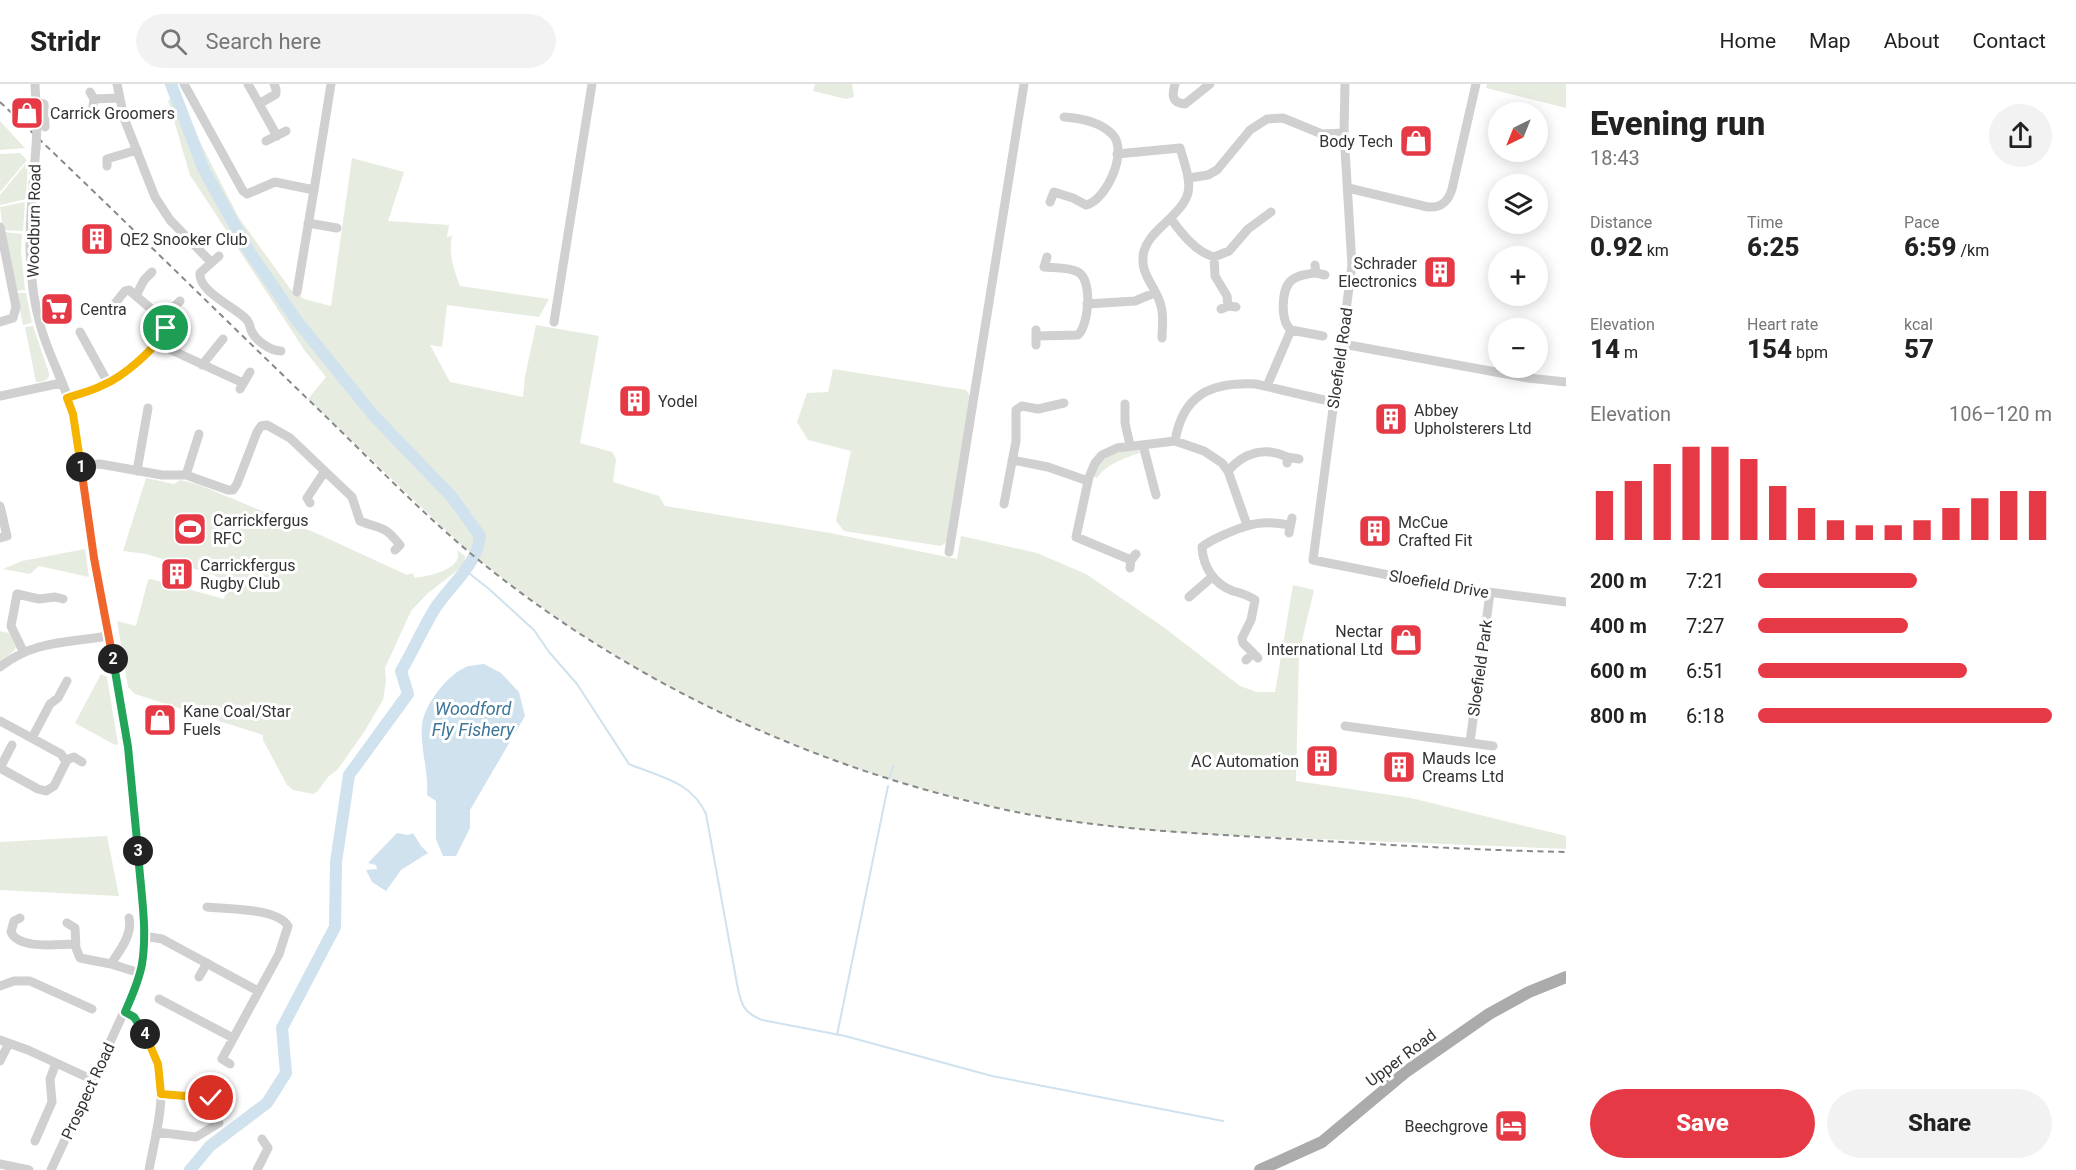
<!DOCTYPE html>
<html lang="en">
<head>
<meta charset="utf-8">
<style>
  body { margin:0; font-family:Roboto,sans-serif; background:#f2f2f2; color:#222; height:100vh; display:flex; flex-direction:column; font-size:22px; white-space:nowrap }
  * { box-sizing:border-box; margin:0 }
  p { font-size:20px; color:#767676 }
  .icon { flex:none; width:33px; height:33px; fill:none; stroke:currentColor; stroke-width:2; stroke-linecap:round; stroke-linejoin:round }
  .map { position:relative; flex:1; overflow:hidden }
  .drawer { display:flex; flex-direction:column; background:#fff; width:510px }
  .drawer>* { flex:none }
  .needle { width:39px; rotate:223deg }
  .controls { position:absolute; left:1488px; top:18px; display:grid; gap:12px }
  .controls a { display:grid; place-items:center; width:60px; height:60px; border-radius:50%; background:#fff; box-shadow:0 3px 15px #0003; font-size:30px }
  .pin { position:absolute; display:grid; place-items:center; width:51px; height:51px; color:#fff; margin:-26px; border:3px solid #fff; border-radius:50%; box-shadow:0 2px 6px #0007 }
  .km { position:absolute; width:30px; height:30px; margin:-15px; border-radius:50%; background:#222; color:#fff; font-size:16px; line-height:30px; text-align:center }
  .round { display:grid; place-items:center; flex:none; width:63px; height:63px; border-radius:32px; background:#f2f2f2 }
  .head { display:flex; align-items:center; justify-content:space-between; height:102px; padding:0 24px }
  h1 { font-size:33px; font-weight:800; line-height:45px }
  .metrics { display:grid; grid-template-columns:repeat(3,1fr); gap:9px; height:102px; padding:6px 24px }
  .metrics div { display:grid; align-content:center }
  .metrics b { font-size:26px; font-weight:800 }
  .metrics small { font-size:16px; font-weight:400 }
  .metrics p { font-size:16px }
  .chart { height:168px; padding:12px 24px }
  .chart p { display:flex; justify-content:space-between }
  .chart svg { width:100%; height:108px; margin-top:6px; stroke:#e63946; stroke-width:6 }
  .button { display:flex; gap:12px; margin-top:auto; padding:12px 24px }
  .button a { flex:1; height:69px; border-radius:36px; background:#e63946; color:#fff; font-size:24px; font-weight:800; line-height:69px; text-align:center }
  .button a+a { background:#f2f2f2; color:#222 }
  ul { padding:0 24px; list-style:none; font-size:20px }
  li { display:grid; grid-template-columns:96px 72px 1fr; align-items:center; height:45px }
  li i { height:15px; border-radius:8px; background:#e63946 }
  header { display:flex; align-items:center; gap:36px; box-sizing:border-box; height:84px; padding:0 30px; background:#fff; border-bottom:2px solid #e0e0e0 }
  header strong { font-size:28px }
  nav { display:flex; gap:33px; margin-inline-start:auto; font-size:21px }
  .search { width:420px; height:54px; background:#f2f2f2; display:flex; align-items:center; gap:15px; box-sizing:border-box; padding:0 21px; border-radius:33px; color:#767676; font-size:22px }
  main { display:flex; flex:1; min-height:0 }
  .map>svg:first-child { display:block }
  .green { fill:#e6ecdf }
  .water { fill:#cfe2ee }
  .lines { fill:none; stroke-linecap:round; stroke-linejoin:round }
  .stream { stroke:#cfe2ee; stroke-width:2 }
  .river { stroke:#cfe2ee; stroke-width:12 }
  .minor { stroke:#d0d0d0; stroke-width:9 }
  .major { stroke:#ababab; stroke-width:12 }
  .rail { stroke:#888; stroke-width:2; stroke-dasharray:6 4.5; stroke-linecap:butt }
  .minor-bridge { stroke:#d0d0d0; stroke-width:9 }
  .split-1-casing { stroke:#fff; stroke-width:12 }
  .split-2-casing { stroke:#fff; stroke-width:12 }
  .split-3-casing { stroke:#fff; stroke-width:12 }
  .split-4-casing { stroke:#fff; stroke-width:12 }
  .split-5-casing { stroke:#fff; stroke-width:12 }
  .split-1 { stroke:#f5b400; stroke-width:8 }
  .split-2 { stroke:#f0652b; stroke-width:8 }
  .split-3 { stroke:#22a559; stroke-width:8 }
  .split-4 { stroke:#22a559; stroke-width:8 }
  .split-5 { stroke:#f5b400; stroke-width:8 }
  .labels { text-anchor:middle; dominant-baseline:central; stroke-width:6; stroke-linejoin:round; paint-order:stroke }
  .poi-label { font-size:16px; fill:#333; stroke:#fff; text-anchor:start }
  .street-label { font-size:16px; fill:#333; stroke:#fff }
  .water-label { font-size:18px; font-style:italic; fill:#3f7597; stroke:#fff }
</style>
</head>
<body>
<header>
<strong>Stridr</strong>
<div class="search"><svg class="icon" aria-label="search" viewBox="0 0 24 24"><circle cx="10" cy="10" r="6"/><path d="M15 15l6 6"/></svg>Search here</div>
<nav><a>Home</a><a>Map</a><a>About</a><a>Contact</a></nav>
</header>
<main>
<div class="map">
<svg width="1566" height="1086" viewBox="0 0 1566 1086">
  <rect width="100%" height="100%" fill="#fff"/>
  <!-- green -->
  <path class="green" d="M815,0H852L854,13L846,15L813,7Z
    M1487,0H1566V24L1486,4Z
    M180,13L202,62L239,134L291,206L304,215L331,222L352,74L404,88L388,137L449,141L447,153L452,152C448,170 454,186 460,202L549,215L539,233L447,221L442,263L430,261L450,298L523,313L525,293L536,241L599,252L580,359L612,368L616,375L613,398L659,412L665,422L830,449L957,475L961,452L1037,469L1086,490L1162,542L1240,602L1257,608H1275L1293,501L1314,506L1299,569L1296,697L1411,714L1566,752V765L1199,750C1141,746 1082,741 1024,729C816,688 620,596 459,459L308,315L326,293L305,267L190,91L168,16Z
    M0,37L25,64L0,66Z
    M20,69L27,76L0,108V70Z
    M28,77L26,115L0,121V111Z
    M25,118L23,147L3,146L0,123Z
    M4,148L22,150L21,167L25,206L16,207Z
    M16,209H26L32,239L23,241Z
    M33,242L49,289C50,297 42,298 36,298L25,243Z
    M833,285L966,306L970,312L948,457L941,462L844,447L836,437L851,367L808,356L797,338L807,309L828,308Z
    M1137,366L1142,368C1126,374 1107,379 1097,394L1093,392C1102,370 1115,368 1137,366Z
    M146,394L174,400L180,396L197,400L318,450L407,491L412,489L415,494C429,492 465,485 457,466L465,472L464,481L427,510L411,527L385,584L386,597L383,616L364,648L338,685L328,693L318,707L313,710L293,706L287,701L263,656V651L135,610L128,603L117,537L136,542L148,496L151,495L224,515L226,508L216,502V492L214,491L146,470L123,467Z
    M85,465L89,493L39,482L30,490L3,485L22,477Z
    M0,547L9,549L16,563L14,567L0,577Z
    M101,590L107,593L118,660L115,661L75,639Z
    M107,752L119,812L0,806V758Z"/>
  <!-- water -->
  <path class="water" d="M484,580L501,589L519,608L525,632L470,726V744L456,772H443L436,755V717L427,711C429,688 420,665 422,641C424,621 447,591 466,583C471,581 479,581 484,580Z
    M397,749L408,751L413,749L421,762L428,769L401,786L386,807L372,798L366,786L377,785L376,781L368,779Z"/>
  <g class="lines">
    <!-- stream -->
    <path class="stream" d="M465,486L489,505L534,546L549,568L577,600L629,680C660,693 691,697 706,730L737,900C741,919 742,928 762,936L845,952L992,992L1223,1037
      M889,695L893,682
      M837,951L888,702"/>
    <!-- river -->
    <path class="river" d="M171,0L204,86L249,167L297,237L374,332L452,413L480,452C477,482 449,502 434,526C422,546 413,567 401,587L408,610L349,691L336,778L335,843L282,944L286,989L267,1019L210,1062L190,1086"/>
    <!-- minor -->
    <path class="minor" d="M35,0L37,41
      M117,0L124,34L155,113L170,136L211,178
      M184,0L243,107L247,110L275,98L314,106L297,208
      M248,0L277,52
      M1175,0C1172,10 1171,19 1185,20L1210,0
      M1345,0L1344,49L1352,181L1313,476L1449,503L1566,518
      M90,8L94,15L93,22
      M94,15L119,14
      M37,18L44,20L45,43
      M259,20L276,10V5L274,0
      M266,57L286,47
      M36,64C31,123 24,183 40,240C48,272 67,302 74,334C83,383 87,433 96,482C111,573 130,663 137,756C140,804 151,857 135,904L51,1086
      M1117,70L1180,64C1194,109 1194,112 1160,144C1153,151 1147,157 1144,167C1138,190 1157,203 1161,222C1164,232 1162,244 1162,254
      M107,82V75L137,66
      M1189,94L1208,91L1217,86L1250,46L1267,35L1283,34L1322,50L1344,49
      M1348,104L1428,123C1441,124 1448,118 1452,105L1476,0
      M314,106L331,0
      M1050,118L1054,108L1073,114L1086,121C1107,116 1129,66 1112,50C1100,38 1080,34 1064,33
      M1171,135C1182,150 1196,168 1214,173L1229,167L1248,145L1271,128
      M308,139L337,144
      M0,143L16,223L13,234
      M219,172L200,189C198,207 234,223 245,234C250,238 249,241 251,246C255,256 270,267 281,267
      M1214,173L1215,192L1227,212L1228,222
      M1315,181L1316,189L1325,191
      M1316,189C1308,190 1298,191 1292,196C1281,204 1280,237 1291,246L1323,252
      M136,212L144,196L152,188
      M1087,220L1135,217L1154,209
      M1221,225L1228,222L1236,223
      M157,230C164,222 170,229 180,217
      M0,238L13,234
      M554,238L592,0
      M80,248L108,299
      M1037,252L1078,251C1089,241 1093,196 1078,188C1069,183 1054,184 1044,183L1047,173
      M156,259L243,299
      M1343,260L1528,294L1566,298
      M1036,261V246
      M202,281L223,255
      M1267,302L1291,246
      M240,305L250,288
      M0,312L61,299
      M67,314C79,310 91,307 102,302C123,293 158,263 166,242L163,235L129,206L125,207L108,228
      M1125,320V339L1130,361
      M1175,357C1183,310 1211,298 1256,300L1333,318
      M1143,361L1156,411
      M1012,376L1048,383L1088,397
      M1287,379V373L1299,375
      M81,381L100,380L162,391H186L228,406H233L237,400L257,348L261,342L267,341L290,354L352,413L360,437C382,446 383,440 400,461L395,466
      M137,387L148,324
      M1228,387C1243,369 1265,362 1287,373
      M186,391L199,350
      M310,419L307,414L325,387
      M1004,420L1016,357V326L1022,322L1038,325L1064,319
      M0,422L7,452L0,454
      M1289,449L1292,434
      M949,468L1024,0
      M1131,476L1076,453L1089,393L1095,379L1102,371L1117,364L1175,357L1204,367L1222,379L1228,387L1247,441
      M1130,484L1131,476L1136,470
      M1189,513L1212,493
      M23,567L11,542L17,510L39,515L55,513L63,515
      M1253,569L1243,559L1242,554L1251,536L1255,516C1248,511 1241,509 1233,507C1214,500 1203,483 1202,463C1209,457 1219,453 1228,449C1251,439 1264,436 1290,441
      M1246,576L1253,569L1258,574
      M0,583C34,556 68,559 108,552
      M0,637L61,670L66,678L54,702L46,707L38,705L0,684
      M1345,642L1493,662
      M32,654L50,620L58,614L67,597
      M1470,658L1490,509
      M66,676L74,673L82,678
      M0,684L12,661
      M207,823C227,825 277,824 288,842L279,870L222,975L230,980
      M20,834L14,837L11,848C19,866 58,860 75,860
      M67,839L75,844L76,864L80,874L111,880L140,889
      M144,852L162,855L258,907
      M111,880C119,867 133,851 129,834
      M199,893L207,879
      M0,902L14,897H30L92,925
      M159,915L233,954
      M125,928C136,934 140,942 146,953C151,962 157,973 159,983C166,1016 155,1053 149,1086
      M0,956L28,966L93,996
      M0,977L9,959
      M161,1010L211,1014L212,1008
      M156,1048L196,1053L219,1039
      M35,1057L52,1018L50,995L56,979
      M0,1080L29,1086
      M257,1086L268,1064L262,1055"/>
    <!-- major -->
    <path class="major" d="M1260,1086L1322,1058L1407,987L1489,930L1529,908L1566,893"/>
    <!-- rail -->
    <path class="rail" d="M0,18C106,118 210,221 315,322C369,374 422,430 481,478C637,604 825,689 1021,729C1105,745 1190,749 1275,754C1372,760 1469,766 1566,768"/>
    <!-- minor-bridge -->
    <path class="minor-bridge" d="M36,64L37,41"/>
  </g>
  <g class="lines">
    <defs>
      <path id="split-1" d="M81,383L73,330L67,314C79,310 92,307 103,301C123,293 157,264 166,244"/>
      <path id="split-2" d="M81,383L94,474L113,575"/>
      <path id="split-3" d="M113,575L128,663L138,767"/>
      <path id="split-4" d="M138,767C140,803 148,844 142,880C139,897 132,912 125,928L134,933L145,950"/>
      <path id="split-5" d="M145,950L158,980L161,1010L211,1014"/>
    </defs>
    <!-- split-1 casing -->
    <use href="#split-1" class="split-1-casing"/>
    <!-- split-2 casing -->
    <use href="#split-2" class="split-2-casing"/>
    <!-- split-3 casing -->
    <use href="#split-3" class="split-3-casing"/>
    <!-- split-4 casing -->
    <use href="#split-4" class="split-4-casing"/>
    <!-- split-5 casing -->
    <use href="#split-5" class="split-5-casing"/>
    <!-- split-1 -->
    <use href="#split-1" class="split-1"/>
    <!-- split-2 -->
    <use href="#split-2" class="split-2"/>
    <!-- split-3 -->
    <use href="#split-3" class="split-3"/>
    <!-- split-4 -->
    <use href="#split-4" class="split-4"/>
    <!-- split-5 -->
    <use href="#split-5" class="split-5"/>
  </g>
  <!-- icons -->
  <defs>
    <symbol id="shop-square" viewBox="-11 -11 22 22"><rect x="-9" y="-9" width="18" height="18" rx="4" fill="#e63946" stroke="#fff"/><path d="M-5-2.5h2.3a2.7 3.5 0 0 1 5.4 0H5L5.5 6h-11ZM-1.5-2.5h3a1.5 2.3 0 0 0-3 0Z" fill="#fff"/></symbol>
    <symbol id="building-square" viewBox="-11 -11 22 22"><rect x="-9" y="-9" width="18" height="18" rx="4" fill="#e63946" stroke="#fff"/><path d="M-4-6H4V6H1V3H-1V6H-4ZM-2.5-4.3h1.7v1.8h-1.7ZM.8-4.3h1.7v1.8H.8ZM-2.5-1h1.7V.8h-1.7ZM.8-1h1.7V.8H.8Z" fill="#fff"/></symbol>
    <symbol id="supermarket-square" viewBox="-11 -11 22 22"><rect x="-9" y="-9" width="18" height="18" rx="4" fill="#e63946" stroke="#fff"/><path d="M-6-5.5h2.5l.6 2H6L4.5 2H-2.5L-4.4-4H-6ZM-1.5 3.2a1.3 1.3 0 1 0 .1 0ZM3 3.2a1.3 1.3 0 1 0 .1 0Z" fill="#fff"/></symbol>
    <symbol id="stadium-square" viewBox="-11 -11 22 22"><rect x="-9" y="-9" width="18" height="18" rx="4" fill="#e63946" stroke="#fff"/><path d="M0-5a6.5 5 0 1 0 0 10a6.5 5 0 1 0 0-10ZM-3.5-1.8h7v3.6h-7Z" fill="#fff"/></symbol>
    <symbol id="hotel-square" viewBox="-11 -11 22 22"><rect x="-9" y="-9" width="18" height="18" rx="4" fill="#e63946" stroke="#fff"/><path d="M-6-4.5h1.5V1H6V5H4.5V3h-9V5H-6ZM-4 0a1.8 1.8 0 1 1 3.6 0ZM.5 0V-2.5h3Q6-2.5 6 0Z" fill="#fff"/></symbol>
  </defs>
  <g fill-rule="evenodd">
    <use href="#shop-square" x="8" y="10" width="38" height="38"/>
    <use href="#shop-square" x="1397" y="38" width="38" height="38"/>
    <use href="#building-square" x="78" y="136" width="38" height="38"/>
    <use href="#building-square" x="1421" y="169" width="38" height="38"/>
    <use href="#supermarket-square" x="38" y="206" width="38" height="38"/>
    <use href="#building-square" x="616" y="298" width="38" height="38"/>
    <use href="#building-square" x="1372" y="316" width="38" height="38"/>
    <use href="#stadium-square" x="171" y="426" width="38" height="38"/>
    <use href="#building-square" x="1356" y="428" width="38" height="38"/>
    <use href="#building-square" x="158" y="471" width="38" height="38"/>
    <use href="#shop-square" x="1387" y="537" width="38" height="38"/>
    <use href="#shop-square" x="141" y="617" width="38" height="38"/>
    <use href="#building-square" x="1303" y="658" width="38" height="38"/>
    <use href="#building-square" x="1380" y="664" width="38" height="38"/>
    <use href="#hotel-square" x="1492" y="1023" width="38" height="38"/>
  </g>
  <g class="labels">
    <!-- poi labels -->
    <g class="poi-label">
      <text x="50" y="29">Carrick Groomers</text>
      <text x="1393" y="57" text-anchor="end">Body Tech</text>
      <text x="120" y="155">QE2 Snooker Club</text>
      <text x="1417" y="179" text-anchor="end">Schrader<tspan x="1417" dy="18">Electronics</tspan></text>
      <text x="80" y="225">Centra</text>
      <text x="658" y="317">Yodel</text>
      <text x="1414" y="326">Abbey<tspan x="1414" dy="18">Upholsterers Ltd</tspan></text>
      <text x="213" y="436">Carrickfergus<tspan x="213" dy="18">RFC</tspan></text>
      <text x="1398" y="438">McCue<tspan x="1398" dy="18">Crafted Fit</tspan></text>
      <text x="200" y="481">Carrickfergus<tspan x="200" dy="18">Rugby Club</tspan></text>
      <text x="1383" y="547" text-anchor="end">Nectar<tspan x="1383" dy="18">International Ltd</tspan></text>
      <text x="183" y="627">Kane Coal/Star<tspan x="183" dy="18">Fuels</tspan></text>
      <text x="1422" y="674">Mauds Ice<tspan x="1422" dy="18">Creams Ltd</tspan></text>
      <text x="1299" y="677" text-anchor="end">AC Automation</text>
      <text x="1488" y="1042" text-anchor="end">Beechgrove</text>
    </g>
    <!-- street labels -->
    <g class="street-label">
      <text transform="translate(34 137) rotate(-89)">Woodburn Road</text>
      <text transform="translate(1340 274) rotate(-82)">Sloefield Road</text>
      <text transform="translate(1439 500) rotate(10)">Sloefield Drive</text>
      <text transform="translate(1480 584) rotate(-82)">Sloefield Park</text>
      <text transform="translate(1401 974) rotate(-37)">Upper Road</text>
      <text transform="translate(88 1007) rotate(-65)">Prospect Road</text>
    </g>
    <!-- water labels -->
    <g class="water-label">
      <text x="473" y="624">Woodford<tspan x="473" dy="21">Fly Fishery</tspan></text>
    </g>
  </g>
</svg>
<div class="controls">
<a><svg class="needle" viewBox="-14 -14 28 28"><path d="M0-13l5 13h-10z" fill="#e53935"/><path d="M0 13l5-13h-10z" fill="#767676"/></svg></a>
<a><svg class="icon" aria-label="layers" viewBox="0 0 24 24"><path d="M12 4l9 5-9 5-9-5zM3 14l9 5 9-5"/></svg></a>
<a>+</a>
<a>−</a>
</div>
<div class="pin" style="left:166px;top:244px;background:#1e9e55"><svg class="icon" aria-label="arrive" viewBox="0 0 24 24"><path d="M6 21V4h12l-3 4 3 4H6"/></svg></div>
<div class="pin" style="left:211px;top:1014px;background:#d93025"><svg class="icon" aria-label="check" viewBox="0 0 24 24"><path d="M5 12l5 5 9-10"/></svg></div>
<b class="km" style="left:81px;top:383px">1</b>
<b class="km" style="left:113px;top:575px">2</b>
<b class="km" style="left:138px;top:767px">3</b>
<b class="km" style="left:145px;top:950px">4</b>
</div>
<section class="drawer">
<div class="head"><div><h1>Evening run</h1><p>18:43</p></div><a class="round"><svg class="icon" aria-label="share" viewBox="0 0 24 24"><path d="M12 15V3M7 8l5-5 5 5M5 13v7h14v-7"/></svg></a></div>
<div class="metrics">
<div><p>Distance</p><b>0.92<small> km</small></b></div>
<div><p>Time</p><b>6:25</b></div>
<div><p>Pace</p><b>6:59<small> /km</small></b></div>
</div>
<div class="metrics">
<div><p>Elevation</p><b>14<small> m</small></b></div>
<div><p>Heart rate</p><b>154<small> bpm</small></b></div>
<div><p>kcal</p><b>57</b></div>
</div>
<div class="chart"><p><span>Elevation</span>106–120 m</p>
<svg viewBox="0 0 160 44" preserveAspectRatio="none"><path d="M5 44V24M15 44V20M25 44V13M35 44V6M45 44V6M55 44V11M65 44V22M75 44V31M85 44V36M95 44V38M105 44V38M115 44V36M125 44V31M135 44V27M145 44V24M155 44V24"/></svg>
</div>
<ul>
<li><b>200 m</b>7:21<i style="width:54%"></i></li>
<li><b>400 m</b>7:27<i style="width:51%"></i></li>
<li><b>600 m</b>6:51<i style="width:71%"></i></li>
<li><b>800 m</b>6:18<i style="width:100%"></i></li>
</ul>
<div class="button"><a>Save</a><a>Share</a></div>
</section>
</main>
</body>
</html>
